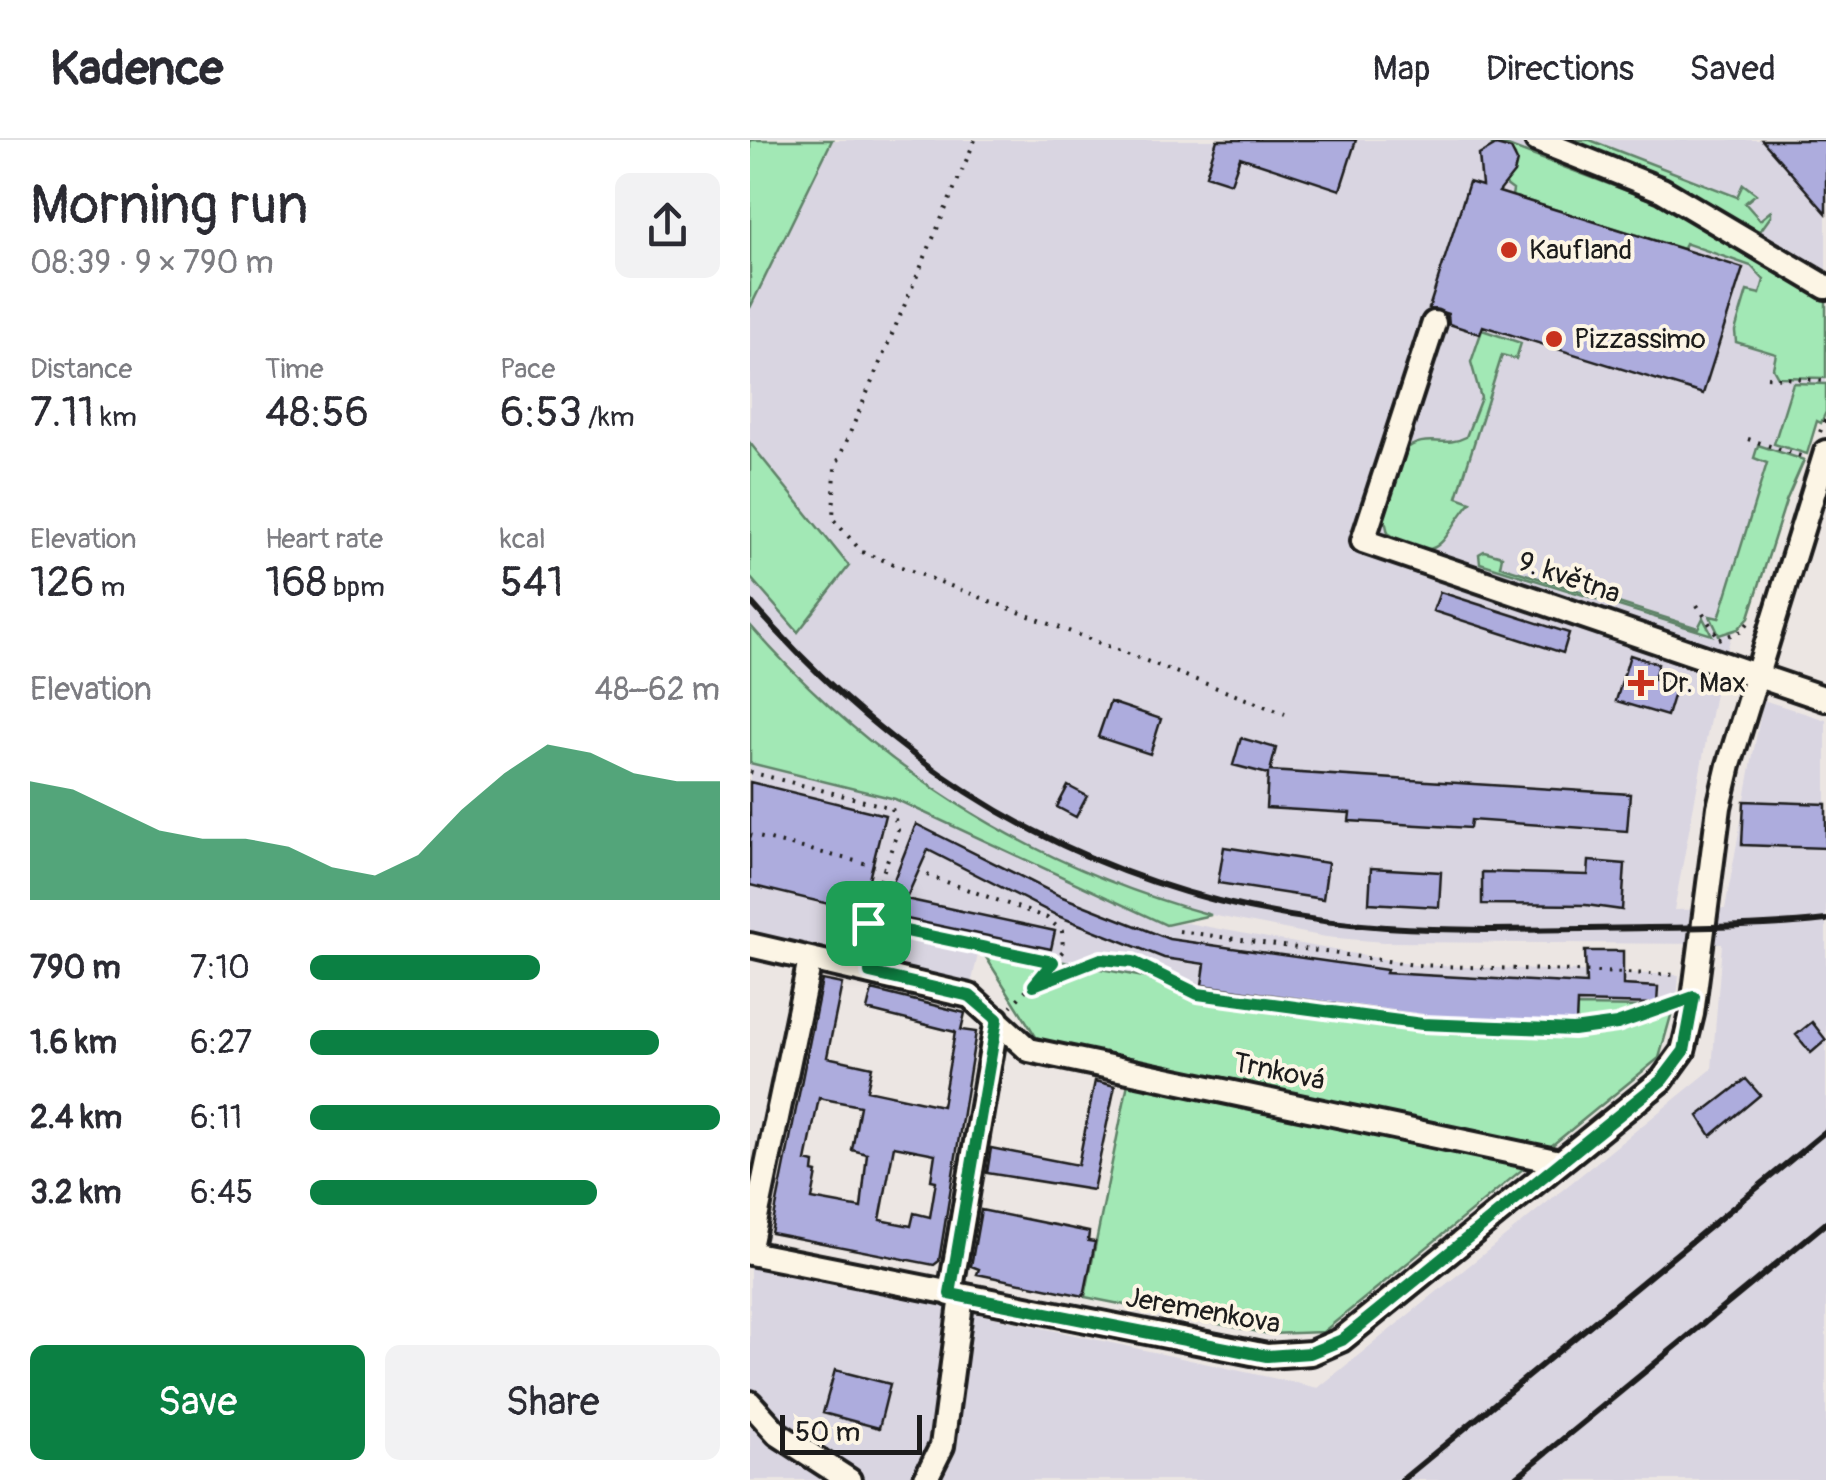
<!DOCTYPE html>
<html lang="en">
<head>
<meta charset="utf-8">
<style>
  body { margin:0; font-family:Pangolin,sans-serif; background:#f2f2f3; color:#2b2b33; height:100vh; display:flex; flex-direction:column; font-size:38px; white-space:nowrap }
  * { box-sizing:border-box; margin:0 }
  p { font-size:32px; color:#7c7c81 }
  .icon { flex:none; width:55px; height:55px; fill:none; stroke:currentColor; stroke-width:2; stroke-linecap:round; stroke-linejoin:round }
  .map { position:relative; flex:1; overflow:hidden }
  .side { display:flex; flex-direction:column; background:#fff; width:750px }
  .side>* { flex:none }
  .scale { position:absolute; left:30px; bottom:25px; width:142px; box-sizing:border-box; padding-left:10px; border:5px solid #1c1c1c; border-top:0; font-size:28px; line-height:35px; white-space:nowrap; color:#1c1c1c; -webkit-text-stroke:8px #fcf5e5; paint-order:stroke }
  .pin { position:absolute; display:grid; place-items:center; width:85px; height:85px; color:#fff; margin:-42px; border-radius:20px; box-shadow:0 5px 15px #0006 }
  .round { display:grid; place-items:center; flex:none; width:105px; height:105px; border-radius:15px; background:#f2f2f3 }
  .summary { display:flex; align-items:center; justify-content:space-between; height:170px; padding:0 30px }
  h1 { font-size:55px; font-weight:600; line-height:75px }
  .stats { display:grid; grid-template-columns:repeat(3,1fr); gap:15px; height:170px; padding:10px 30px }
  .stats div { display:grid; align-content:center }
  .stats b { font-size:42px; font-weight:600 }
  .stats small { font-size:28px; font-weight:400 }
  .stats p { font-size:28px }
  .chart { height:280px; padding:20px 30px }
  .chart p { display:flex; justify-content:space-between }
  .chart svg { width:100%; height:180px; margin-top:10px; fill:#0b8043; opacity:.7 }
  .primary-button { display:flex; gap:20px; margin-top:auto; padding:20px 30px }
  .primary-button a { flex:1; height:115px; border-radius:15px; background:#0b8043; color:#fff; font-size:40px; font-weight:600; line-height:115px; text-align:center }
  .primary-button a+a { background:#f2f2f3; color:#2b2b33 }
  ul { padding:0 30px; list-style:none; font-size:32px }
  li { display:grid; grid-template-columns:160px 120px 1fr; align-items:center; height:75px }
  li i { height:25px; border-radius:12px; background:#0b8043 }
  header { display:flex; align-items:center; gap:60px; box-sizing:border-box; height:140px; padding:0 50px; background:#fff; border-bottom:2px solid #e1e1e2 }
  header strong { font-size:48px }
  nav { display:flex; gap:55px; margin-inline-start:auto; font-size:35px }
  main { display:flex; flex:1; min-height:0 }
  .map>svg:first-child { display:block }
  .built { fill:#d9d5e1 }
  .green { fill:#a2e8b5; stroke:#5f8268; stroke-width:2.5 }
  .building { fill:#adacdd; stroke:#1c1c1c; stroke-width:2.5; fill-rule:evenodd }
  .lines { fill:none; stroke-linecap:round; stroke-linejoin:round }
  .minor-casing { stroke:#1c1c1c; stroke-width:30 }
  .path { stroke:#1c1c1c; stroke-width:4; stroke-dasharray:2.5 8; stroke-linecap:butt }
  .minor { stroke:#fcf5e5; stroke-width:22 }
  .rail { stroke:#1c1c1c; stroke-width:6 }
  .route-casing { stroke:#fff; stroke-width:20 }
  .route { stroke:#0b8043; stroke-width:12 }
  .poi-dot { fill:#c8321e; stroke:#fcf5e5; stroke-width:4 }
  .labels { text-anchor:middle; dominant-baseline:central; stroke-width:8; stroke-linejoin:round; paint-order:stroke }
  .poi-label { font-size:28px; fill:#1c1c1c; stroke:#fcf5e5; text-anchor:start }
  .street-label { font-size:28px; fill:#1c1c1c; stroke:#fcf5e5 }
</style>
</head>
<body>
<header>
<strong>Kadence</strong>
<nav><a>Map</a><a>Directions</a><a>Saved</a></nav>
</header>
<main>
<section class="side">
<div class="summary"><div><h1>Morning run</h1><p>08:39 · 9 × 790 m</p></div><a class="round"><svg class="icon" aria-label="share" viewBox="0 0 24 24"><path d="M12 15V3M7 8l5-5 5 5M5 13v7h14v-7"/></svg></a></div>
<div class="stats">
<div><p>Distance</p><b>7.11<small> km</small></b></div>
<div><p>Time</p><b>48:56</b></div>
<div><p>Pace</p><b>6:53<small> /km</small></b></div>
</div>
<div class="stats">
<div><p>Elevation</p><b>126<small> m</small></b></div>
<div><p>Heart rate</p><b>168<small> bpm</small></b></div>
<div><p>kcal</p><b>541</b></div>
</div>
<div class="chart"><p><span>Elevation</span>48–62 m</p>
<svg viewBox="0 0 160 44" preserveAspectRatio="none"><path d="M0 44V15L10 17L20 22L30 27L40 29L50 29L60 31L70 36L80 38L90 33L100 22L110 13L120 6L130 8L140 13L150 15L160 15V44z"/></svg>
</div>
<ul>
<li><b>790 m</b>7:10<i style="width:56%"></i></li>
<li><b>1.6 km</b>6:27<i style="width:85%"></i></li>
<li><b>2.4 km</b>6:11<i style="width:100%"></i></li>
<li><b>3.2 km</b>6:45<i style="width:70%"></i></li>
</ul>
<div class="primary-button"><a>Save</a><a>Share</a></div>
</section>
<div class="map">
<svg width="1076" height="1340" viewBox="0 0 1076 1340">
  <rect width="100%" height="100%" fill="#ece6e3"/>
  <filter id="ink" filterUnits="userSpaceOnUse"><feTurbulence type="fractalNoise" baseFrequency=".01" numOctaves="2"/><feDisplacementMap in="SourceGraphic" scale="20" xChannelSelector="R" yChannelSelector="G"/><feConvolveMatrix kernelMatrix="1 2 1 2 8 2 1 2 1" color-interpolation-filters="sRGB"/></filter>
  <g filter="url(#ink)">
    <!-- built -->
    <path class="built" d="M82,0H759L910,61L1076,157V268L1059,299L980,500L966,548L924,770L975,769L1013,560L1076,580V1340H0V1124L568,1248L962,929L972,804L633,802L576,797L461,775L408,760L301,718L195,659L105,592L0,485V437L48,492L99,426L0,303V168Z
      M812,0H1076V135Z
      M0,623L145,659L416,785L437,783L665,825L929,835L926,869L826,866V885L674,879L452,848L230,806L220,849L0,793Z"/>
    <!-- green -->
    <path class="green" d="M0,0H82L0,168Z
      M742,0L909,63L1076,159V238L1028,237L1023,228L1026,214L986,202L985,191L997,151L1010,154L1014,140L1001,126L935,103L933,109L762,56L763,50L751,41L764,33L765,16L756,6H742Z
      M812,0H840L987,57L993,44L1006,54L995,63L1010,80L1021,71V76L1011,90L1002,92Z
      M732,190L771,203L766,219L752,215L707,357L721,362C691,396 693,431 638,393L633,372L654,311C675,292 694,309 716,297L731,258L721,222Z
      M1043,243L1076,244V272L1071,283L1067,281L1057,314L1024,304Z
      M0,303L99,426L48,492L0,437Z
      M1008,305L1054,320L1036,361L999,477L988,489L969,495L960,476L969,478L1017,323L1004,318Z
      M734,411L752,416L750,426L948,488L953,478L962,495L730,423L729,414Z
      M0,485C125,628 278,725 461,775L416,785L145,659L0,623Z
      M229,806L452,848L674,879L826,885V866L906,867L922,872L909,918L573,1192L519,1194L335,1157L383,918L288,900Z"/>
    <!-- building -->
    <path class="building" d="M467,0H606L590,50L490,17L481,43L456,35Z
      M1012,0H1076V73Z
      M746,5L761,9L767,21L764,33L749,52L993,128L953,254L733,186L730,194L699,184L698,174L679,168L719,42L732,46L729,15Z
      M690,452L819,493L813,513L683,471Z
      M880,515L908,524L904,539L926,546L917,576L866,561Z
      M360,562L411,579L400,614L348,597Z
      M491,598L526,608L520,631L880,654L877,691L721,680L720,688L599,681L600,673L516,668L518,634L483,625Z
      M0,642L135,675L113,763L110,761L108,771L0,745Z
      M318,646L337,656L326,677L307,667Z
      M994,661L1076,664V708L992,705Z
      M166,684L310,756L419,799L637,830L636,833L836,844L835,811H873V845L908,847L907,864L827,862L826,884L806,883L677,877L452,845L455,824L414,818L308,776L178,710L156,759L305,791L301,809L152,778L132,770Z
      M474,707L578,723L573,759L468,743Z
      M839,721L875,724L872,770L836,765L732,764V732L838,735Z
      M621,728L691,732L689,767L619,763Z
      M72,840L92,844L77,917L122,927L117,950L192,966L205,892L117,870L122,850L215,873L211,890L226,892L189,1121L184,1125L21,1093ZM69,958L110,966L102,1010L117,1014L111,1068L62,1059L67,1033L63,1032L64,1023L56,1021ZM144,1006L185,1014L181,1040L186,1041L180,1077L164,1073L161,1086L130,1080Z
      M1062,882L1076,900L1061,913L1046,895Z
      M996,939L1010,955L961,996L948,976Z
      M345,941L365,946L343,1050L237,1033L241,1008L328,1025Z
      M231,1070L339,1092L338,1101L345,1102L334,1156L227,1134L229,1129L221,1126Z
      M85,1230L140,1244L129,1288L73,1273Z"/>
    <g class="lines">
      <defs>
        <path id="minor" d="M787,0L912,50L1076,147
          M684,183L613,401L1076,559
          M0,805L220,856L279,910L810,1022
          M0,1107L60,820
          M0,1113L517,1216L561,1213L591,1200L912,940L933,911L942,874L969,667L979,625L1076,312
          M200,1154L247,879
          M0,1263L28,1294L99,1340
          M175,1340L192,1306L212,1156"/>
      </defs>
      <!-- minor casing -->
      <use href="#minor" class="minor-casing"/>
      <!-- path -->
      <path class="path" d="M225,0L85,328L83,379L112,412L535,574
        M1017,237L1076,241
        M1070,292L1076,278
        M998,299L1054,317
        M947,465L969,498
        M969,499L992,491L1001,479
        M0,632L142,668L148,690L118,775L119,814
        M0,695L134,728
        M177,735L297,778L312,791L313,811L261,866
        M118,783L303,822
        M429,791L665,825L927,835
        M284,845L351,819L383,822L448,854L672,884L823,890L867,884L921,865"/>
      <!-- minor -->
      <use href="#minor" class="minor"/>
      <!-- rail -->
      <path class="rail" d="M0,461C170,656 375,770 636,787C702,791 768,790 833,789C914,787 996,789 1076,780
        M652,1340L1076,991
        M763,1340L1076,1083"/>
    </g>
  </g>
  <g class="lines" filter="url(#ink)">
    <defs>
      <path id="route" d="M118,783L303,822L284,845L351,819L383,822L448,854L672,884L823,890L867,884L944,857L934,911L912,940L592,1200L560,1213L517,1216L200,1154L247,879L220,856L120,833Z"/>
    </defs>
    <!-- route casing -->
    <use href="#route" class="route-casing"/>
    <!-- route -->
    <use href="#route" class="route"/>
  </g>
  <!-- markers -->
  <g class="poi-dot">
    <circle cx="759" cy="110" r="10"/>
    <circle cx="804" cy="199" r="10"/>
    <path d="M886 528h10v10h10v10h-10v10h-10v-10h-10v-10h10z"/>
  </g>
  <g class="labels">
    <!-- poi labels -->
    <g class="poi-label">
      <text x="779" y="110">Kaufland</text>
      <text x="824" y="199">Pizzassimo</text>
      <text x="911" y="543">Dr. Max</text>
    </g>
    <!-- street labels -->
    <g class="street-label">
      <text transform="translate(819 438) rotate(19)">9. května</text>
      <text transform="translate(529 932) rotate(12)">Trnková</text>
      <text transform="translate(453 1171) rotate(10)">Jeremenkova</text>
    </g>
  </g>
</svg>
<div class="scale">50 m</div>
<div class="pin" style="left:118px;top:783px;background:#1e9e55"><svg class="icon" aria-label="arrive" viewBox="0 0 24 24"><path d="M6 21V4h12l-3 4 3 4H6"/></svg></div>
</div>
</main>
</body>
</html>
